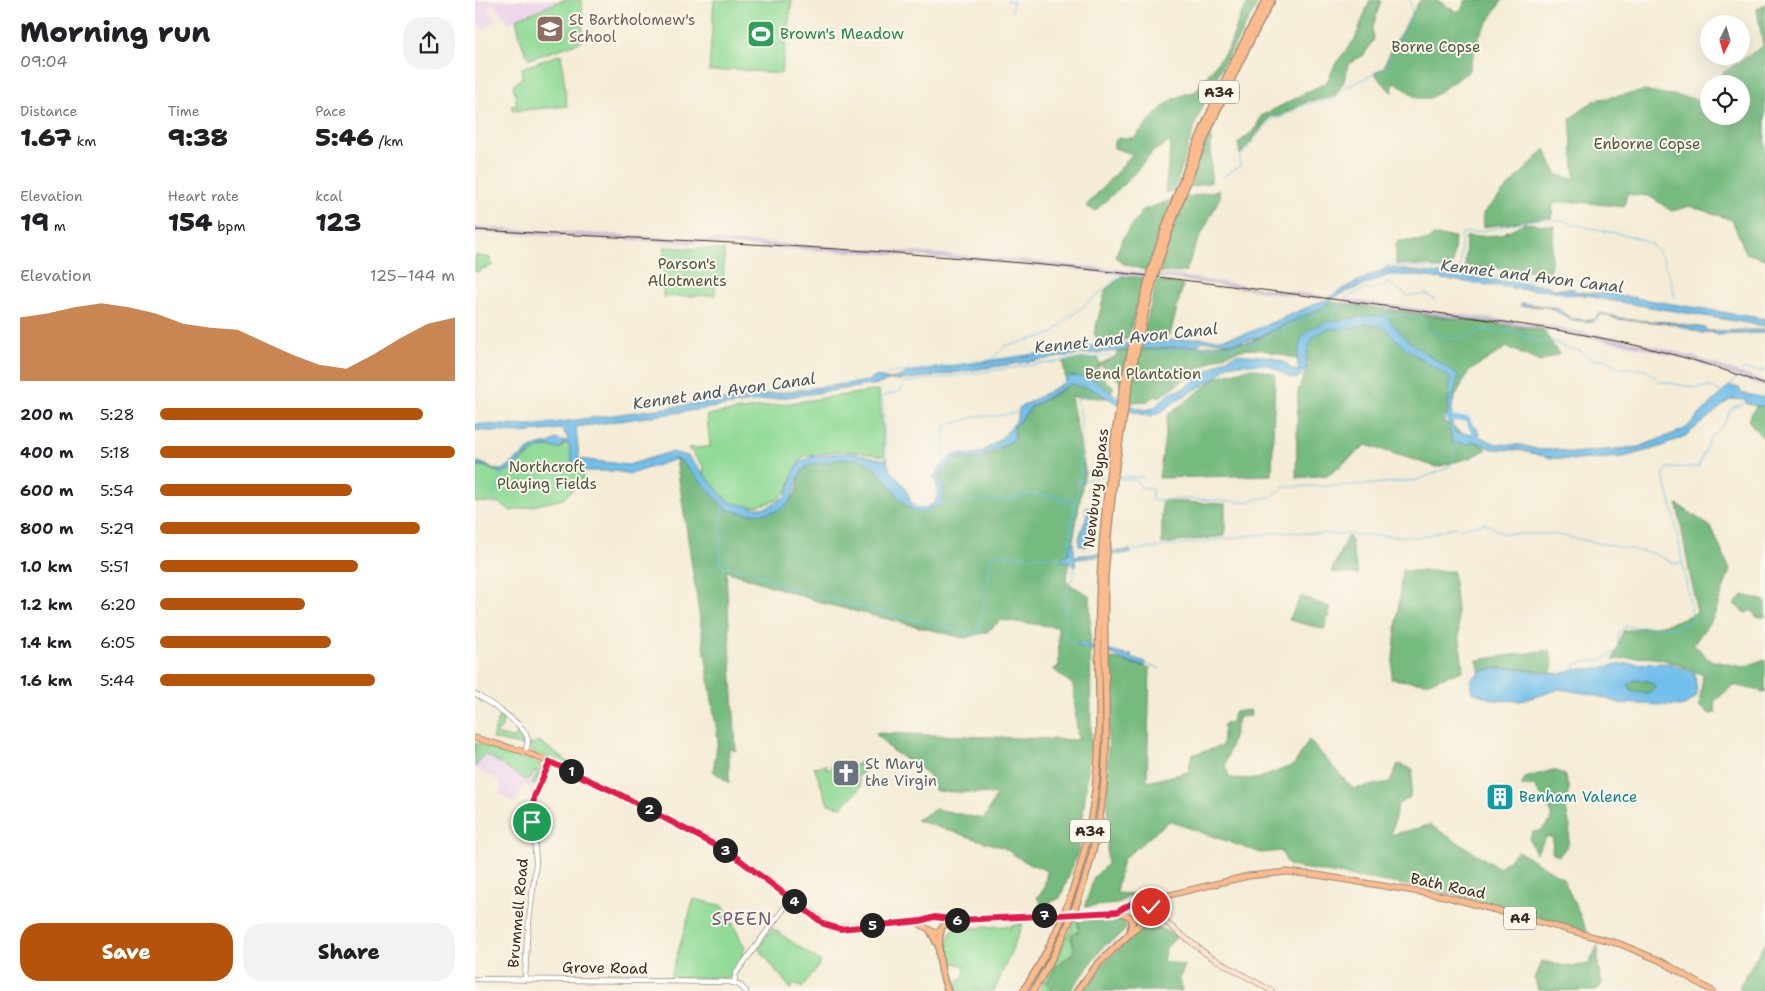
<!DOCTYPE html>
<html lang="en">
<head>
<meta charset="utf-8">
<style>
  body { margin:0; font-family:"Shantell Sans",sans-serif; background:#f2f2f2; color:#202124; height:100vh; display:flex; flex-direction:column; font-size:19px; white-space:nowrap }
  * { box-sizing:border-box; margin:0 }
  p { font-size:16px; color:#757577 }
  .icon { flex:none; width:28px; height:28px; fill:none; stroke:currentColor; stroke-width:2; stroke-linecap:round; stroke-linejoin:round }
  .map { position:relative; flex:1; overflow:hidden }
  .drawer { display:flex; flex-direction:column; background:#fff; width:475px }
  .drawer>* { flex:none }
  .needle { width:32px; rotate:185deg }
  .controls { position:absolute; left:1225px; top:15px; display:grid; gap:10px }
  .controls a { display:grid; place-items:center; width:50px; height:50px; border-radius:50%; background:#fff; box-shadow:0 5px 20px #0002; font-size:25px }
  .pin { position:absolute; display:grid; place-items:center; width:42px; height:42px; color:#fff; margin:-21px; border:2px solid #fff; border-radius:50%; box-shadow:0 1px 5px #0007 }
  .km { position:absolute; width:25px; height:25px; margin:-12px; border-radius:50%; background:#222; color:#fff; font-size:14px; line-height:25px; text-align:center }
  .round { display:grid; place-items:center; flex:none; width:52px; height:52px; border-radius:20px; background:#f2f2f2 }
  .headline { display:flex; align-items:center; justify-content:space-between; height:85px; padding:0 20px }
  h1 { font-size:28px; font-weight:800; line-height:38px }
  .stats { display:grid; grid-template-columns:repeat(3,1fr); gap:8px; height:85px; padding:5px 20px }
  .stats div { display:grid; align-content:center }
  .stats b { font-size:25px; font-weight:800 }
  .stats small { font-size:14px; font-weight:400 }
  .stats p { font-size:14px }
  .chart { height:140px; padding:10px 20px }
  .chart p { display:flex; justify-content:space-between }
  .chart svg { width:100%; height:90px; margin-top:5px; fill:#b45309; opacity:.7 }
  .primary-button { display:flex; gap:10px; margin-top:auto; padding:10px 20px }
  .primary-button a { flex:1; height:58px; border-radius:20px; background:#b45309; color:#fff; font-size:20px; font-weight:800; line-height:58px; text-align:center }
  .primary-button a+a { background:#f2f2f2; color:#202124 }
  ul { padding:0 20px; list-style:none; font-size:16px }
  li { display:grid; grid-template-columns:80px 60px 1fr; align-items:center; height:38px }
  li i { height:12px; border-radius:6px; background:#b45309 }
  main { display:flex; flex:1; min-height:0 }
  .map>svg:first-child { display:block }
  .built { fill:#ebd1eb }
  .industrial { fill:#cbbfd5 }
  .green { fill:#90da96; stroke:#66825a }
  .forest { fill:#74ba7f; stroke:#58724e }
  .water { fill:#6fbeea; stroke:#557484; fill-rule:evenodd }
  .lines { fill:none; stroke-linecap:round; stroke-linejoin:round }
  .stream { stroke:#6fbeea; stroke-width:1 }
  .river { stroke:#6fbeea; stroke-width:5 }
  .tertiary-casing { stroke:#988b7a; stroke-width:6 }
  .secondary-casing { stroke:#988b7a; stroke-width:6 }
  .primary-casing { stroke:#988b7a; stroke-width:7 }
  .trunk-casing { stroke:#988b7a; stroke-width:8 }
  .tertiary { stroke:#fff; stroke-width:4.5 }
  .secondary { stroke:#fde4d1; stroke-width:4.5 }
  .primary { stroke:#fbbb8d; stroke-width:5 }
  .trunk { stroke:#fbbb8d; stroke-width:5.5 }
  .rail { stroke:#3b2a1e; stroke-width:1 }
  .primary-bridge-casing { stroke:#988b7a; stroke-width:7; stroke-linecap:butt }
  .trunk-bridge-casing { stroke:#988b7a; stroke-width:8; stroke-linecap:butt }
  .primary-bridge { stroke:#fbbb8d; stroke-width:5 }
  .trunk-bridge { stroke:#fbbb8d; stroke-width:5.5 }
  .route-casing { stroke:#fff; stroke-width:10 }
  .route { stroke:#e11d48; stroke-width:6 }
  .labels { text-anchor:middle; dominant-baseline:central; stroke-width:4; stroke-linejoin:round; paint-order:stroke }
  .shield { fill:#fbf7ec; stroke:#75685c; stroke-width:1 }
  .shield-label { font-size:14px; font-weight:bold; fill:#3b2a1e }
  .education-label { font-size:15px; fill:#785e54; stroke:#fbf7ec; text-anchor:start }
  .leisure-label { font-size:15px; fill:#27864d; stroke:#fbf7ec; text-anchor:start }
  .park-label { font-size:15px; fill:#50563c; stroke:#fbf7ec }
  .street-label { font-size:15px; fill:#3b2a1e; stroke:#fbf7ec }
  .worship-label { font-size:15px; fill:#5b616d; stroke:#fbf7ec; text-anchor:start }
  .culture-label { font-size:15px; fill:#0d838f; stroke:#fbf7ec; text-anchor:start }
  .water-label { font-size:16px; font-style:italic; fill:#4b565b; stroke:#fbf7ec }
  .quarter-label { font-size:18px; letter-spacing:1px; fill:#71596b; stroke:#fbf7ec }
</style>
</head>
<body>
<main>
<section class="drawer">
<div class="headline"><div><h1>Morning run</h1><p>09:04</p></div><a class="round"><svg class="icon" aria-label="share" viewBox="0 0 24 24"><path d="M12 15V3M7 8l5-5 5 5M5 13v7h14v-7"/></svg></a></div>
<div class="stats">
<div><p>Distance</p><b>1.67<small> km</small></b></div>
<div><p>Time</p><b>9:38</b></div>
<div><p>Pace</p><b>5:46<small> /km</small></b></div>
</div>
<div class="stats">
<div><p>Elevation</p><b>19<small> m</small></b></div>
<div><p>Heart rate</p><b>154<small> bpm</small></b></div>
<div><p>kcal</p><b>123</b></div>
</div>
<div class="chart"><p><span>Elevation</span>125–144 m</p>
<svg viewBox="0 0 160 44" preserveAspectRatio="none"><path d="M0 44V13L10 11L20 8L30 6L40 8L50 11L60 16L70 18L80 19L90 25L100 31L110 36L120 38L130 31L140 23L150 16L160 13V44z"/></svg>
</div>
<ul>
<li><b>200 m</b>5:28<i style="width:89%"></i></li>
<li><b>400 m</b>5:18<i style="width:100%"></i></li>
<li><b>600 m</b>5:54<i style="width:65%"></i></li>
<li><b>800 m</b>5:29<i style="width:88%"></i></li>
<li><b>1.0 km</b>5:51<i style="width:67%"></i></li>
<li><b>1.2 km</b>6:20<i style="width:49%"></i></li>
<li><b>1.4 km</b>6:05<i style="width:58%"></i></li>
<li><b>1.6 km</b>5:44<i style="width:73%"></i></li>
</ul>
<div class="primary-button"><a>Save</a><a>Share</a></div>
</section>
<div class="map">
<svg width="1290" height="991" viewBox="0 0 1290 991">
  <rect width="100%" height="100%" fill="#fbf7ec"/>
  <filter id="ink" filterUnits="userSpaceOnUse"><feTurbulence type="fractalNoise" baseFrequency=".02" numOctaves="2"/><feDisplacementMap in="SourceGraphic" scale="10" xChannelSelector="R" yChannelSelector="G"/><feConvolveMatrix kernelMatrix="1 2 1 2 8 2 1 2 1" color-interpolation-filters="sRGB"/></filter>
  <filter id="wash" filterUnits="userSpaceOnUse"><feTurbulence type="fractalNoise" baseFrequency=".0096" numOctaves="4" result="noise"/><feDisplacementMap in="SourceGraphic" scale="20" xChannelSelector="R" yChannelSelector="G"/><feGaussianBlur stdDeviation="1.12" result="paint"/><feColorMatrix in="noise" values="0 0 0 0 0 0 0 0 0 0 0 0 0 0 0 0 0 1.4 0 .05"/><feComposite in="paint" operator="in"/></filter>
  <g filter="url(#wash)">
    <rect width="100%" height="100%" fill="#f4ecd6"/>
    <!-- built -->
    <path class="built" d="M0,0H107L108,41L55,59L51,56L43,34L41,20L34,23L18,3L12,8L21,20L8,30L0,20Z
      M3,744L65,764L67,770L58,789L50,785L39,803L24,793L27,789L25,782L0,768Z"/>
    <!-- industrial -->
    <path class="industrial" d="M0,227L366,247L540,259L711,277L849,296L847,299H842L703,280L541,264L395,253L0,232Z
      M871,299L1066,325L1160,341L1220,357L1286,380L1290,381V387L1218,361L1156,345L1068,330L869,303Z"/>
    <!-- green -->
    <path class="green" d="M88,0H107L108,41L55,59C47,52 44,30 41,19Z
      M239,0H317L306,74L257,69L251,71H234Z
      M86,54L92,106L38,111L36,106L42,105L38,86L47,77V68Z
      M189,247L249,250V277L240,281V295L188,297Z
      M0,255L15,258L18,265L7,269L6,271L0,272Z
      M404,390L409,456L370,450L329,456C317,470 318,483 310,493C299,506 265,511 252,500C246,495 234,480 229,473V467L213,448L235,447L232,415Z
      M90,443L94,444L101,472L108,473V480L88,499L36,511L25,503L0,502V465L9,466L26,473L46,462L63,447L87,448Z
      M24,715L28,717L27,727L24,731H22L21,734L39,739L43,732L49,740L48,746L17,739Z
      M64,741L103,769L105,772L56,751L54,745Z
      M0,743L65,764L67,770L60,785L57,784L63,772L60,771L56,778L51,780L10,754L0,767Z
      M383,763H388L390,771L382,777L386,787L367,807L353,804L339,767L351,765L352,770H354L357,765H383Z
      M219,899L249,906L270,948L267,953L272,956L255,978H195Z
      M657 910a8 8 0 1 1 16 0a8 8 0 1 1-16 0Z
      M602,916L604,931L596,938C603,960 592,954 581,967C578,972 576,977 572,982L577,991H564Z
      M548,924L519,991H483L481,983L489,977L490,966L477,962L472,940L478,929L533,926L535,930L536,925Z
      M297,928L346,962L327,988L320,983L316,989L283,948Z"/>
    <!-- forest -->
    <path class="forest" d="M776,0H785L735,89L721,122L699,192H690L696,141L679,151L653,180L620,211L611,206L658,154L639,148V142L643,138H659C677,119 693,95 720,92L754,47L766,14Z
      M895,0H906L897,30L899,39L889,55L873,64L869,81L859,97L833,101L805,116H796L765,155L763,143L780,130L786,116L852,82L861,63L880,39Z
      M945,0H962L981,12L986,10L991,0H1027L1004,36L993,72L955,98H942L919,81L917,93L899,73L909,68L914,53Z
      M1290,4V259L1271,253L1257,220L1215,206L1197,211L1174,196L1152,194L1149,207L1105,202H1078L1077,217L1008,227V213L1070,149L1082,175L1100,179L1095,119L1120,100L1171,91L1228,100L1234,92V116H1266V84H1240L1248,73L1288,46L1282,9Z
      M736,128V182L712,188Z
      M744,190L745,197L719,249L711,271L703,273L684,272L709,198Z
      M696,200L672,271L647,263L640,257L648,238L668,210Z
      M1049,223L1079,226L1075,271L990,267L991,237L1025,235Z
      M958,236L980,237L977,270L958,268V266L921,264V246L923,241H951Z
      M648,276L669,278L653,339L640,341L623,339L619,334L631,289Z
      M682,281L708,285L695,335L667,339Z
      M856,302L1068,330L1084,354L1065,362L1032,347L993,372L968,421L1012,449L997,457L962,467L891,445L854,475L821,478L823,392L834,362C818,359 804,353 788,350C749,343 715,377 684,397L682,395L673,401L657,402L642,378L625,364L641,356L642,352L775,342Z
      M611,358H623L625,366L622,367L632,382L639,387L632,398L596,397L610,470L591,582L615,596L616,743L604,850L585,898L567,906L562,897L569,889L572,871L547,860L529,848L441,820L461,809L509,819L522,794L461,791L451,772L416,750L400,733L603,740L598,685L578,669L584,667L583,627L526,620L512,632L489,638L351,604L251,571L261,751L254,748V783L238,771L243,740L201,459C228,468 236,508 267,512C285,514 308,512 319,496C328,482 319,466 344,463C361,461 388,452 402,468C409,477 415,486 423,494C430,501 433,507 442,512L466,505L470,488L464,476L482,458C488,457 496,461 502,459C517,454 539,445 539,427L557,407L592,387L588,361Z
      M777,368L800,374L797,475L684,478L693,415L744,376Z
      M1281,406H1290V437L1286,436L1273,420Z
      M687,501L750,504V536L687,544Z
      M1202,504L1236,527L1255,570L1239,616L1219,644L1234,660L1268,667L1290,659V692L1258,685L1239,702L1241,713L1235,714L1224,706L1228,675C1190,658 1180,654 1138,660L1148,631L1192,624L1222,613Z
      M872,537H875L883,575L856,572Z
      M927,571H978L988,671L950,683L916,679Z
      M1268,595L1290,601V617H1281L1277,610L1270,613L1259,604Z
      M826,596L856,608L849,629L814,620Z
      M1075,650L1078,666L1075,673C1058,671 1019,662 1005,673L1002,660Z
      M634,658L675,668L672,782L713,772L717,755L747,746L749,724L757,722L759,712L775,710L776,716L764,717L763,719L750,766L755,778L782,779L819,765L834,740L878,789L915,782L923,764L938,769L935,797L923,804L916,835L955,825L1024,868L1043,851L1088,878L1112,931L955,889L814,866L806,851L786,853L694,821L648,859L641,893L658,894L642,904L610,907L619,877L632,864Z
      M1159,680L1174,681L1181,686L1173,694L1156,690L1153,685Z
      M1078,770L1089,774L1094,789L1090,805L1095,827L1093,845L1084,856L1077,852L1078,838L1072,836L1061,853L1054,839L1058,832L1065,831L1076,821L1077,814L1072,804L1059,786H1046L1050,778Z
      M640,915L650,920L651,929L644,936L629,946L595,991L575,989L572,982L581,967L598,954L600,949L596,935L604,931L602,916Z
      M674,923L702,936L691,948L688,961L710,966L705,977L707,991H604L626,965Z
      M1290,943V991H1267L1264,987Z
      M1123,945V966L1127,984L1121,991L1063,990L1060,979L1067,961L1095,967L1114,964Z"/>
    <!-- water -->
    <path class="water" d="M912,268L1073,286L1078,289H1098L1102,292L1136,294L1290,319V326L1121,298L1118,296L1101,294L1097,295L1079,291L1046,289L936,275H914L864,295L848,307L779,339L756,343L729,341L721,345L606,354L430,380H414L404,384L101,427L104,459L153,465L196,452L213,456L253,502L283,508L293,507L311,496L320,470L326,462L335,457L374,452L410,460L412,457C412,473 423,476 430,488C435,497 434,507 446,509C464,505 466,493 459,478C463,469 473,456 483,454C488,453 493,455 498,454C514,452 546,425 544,408L587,384L595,376L616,378L654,405L670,410L679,408L693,394L710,388L747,361L761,354L796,357L812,364L816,370L824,371L822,358L826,338L834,329L851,322L900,315L912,317L932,340L984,376C979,388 973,421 980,433L1000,434L1001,427L1005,437L1022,444L1046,445L1065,450L1082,449L1097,453L1164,447L1210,429L1254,386L1264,388L1266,393L1290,398V407L1272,404L1271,400L1256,399L1210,436L1185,447L1148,457L1101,460L1077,458L1044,450L1018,449L998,441L995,444L977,442L972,415L976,380L974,377L931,349L908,327L891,324L876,328L852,329L839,336L832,352L831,370L822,379L816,378L792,364H755L739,379L702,400L685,413L674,416L655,411L617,389L596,384L557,406L539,427L540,438L537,441L502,459L481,458L464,476L470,493L466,505L446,513C421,510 412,464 381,459C371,458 362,460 352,462C345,463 339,463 333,466C316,475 327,504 298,512C285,515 264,514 252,509C246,505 225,480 218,473C213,468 208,461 201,459L155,474L140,471H110L98,466L94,444L90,443L84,449C55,440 51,465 26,473L9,466L0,465V462C10,462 18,471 27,470C44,461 56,442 75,444L80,439L91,442L93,438L87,429L45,433L0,430V424L56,426L392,381L403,376C410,381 424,379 431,373L623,346L723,338L744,339L770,334L850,300L873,286Z
      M1047,303L1082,308L1097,319L1118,320L1125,313L1154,320L1195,322L1230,328L1233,331L1287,330H1290V333L1243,335L1235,332L1227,333L1198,324L1143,319L1127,314L1118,322L1098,320L1073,307L1045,306Z
      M611,507L617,509C619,521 614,531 615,543L610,547L604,545C603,531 614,522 611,507Z
      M599,543V556L655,550L656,553L602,559L600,560L601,566L598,567L596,562L587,560V556L594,554L595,544Z
      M602,642L654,656L656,653V657L671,662L670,666L645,660L640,655L602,646Z
      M1194,663L1220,673L1222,696L1208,706L1145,703L1115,694L1085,689L1046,701L1020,700L997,692L995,680L1008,670L1033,668L1086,674L1099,669H1116L1148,664ZM1159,680L1173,681L1180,686L1173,694L1157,691L1153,685Z"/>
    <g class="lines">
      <!-- stream -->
      <path class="stream" d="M532,0L538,1L537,12
        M747,177L765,166V157L797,118H805L833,103L859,99L865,90L910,69L915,54L929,30L937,12L935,0
        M910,266L945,267L1052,281L1073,271
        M985,272L987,233C1013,233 1036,222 1062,219C1079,217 1098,224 1115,228C1171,240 1186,233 1200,297
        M908,317C919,314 936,313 946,319C950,321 951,324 953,328C957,333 974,339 981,339C991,340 1001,333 1010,329L1024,333L1032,330L1065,343L1078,341L1093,349L1103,350L1116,359H1130L1144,368L1170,369L1184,381L1222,388L1236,387L1248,393
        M855,322L864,305L870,298L891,289L903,288L914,283L933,296L951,294L960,300
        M680,353L703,348L757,347L782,342L827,320L864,308
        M518,358L530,346L577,334L591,320L649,274
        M1267,370L1290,371
        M412,374L622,345
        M1255,386L1262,377
        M411,457L407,397L426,391L429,383L571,363L635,356
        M469,463L470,426L502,416H521L544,412
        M605,472L628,475
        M644,477H669
        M644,479L661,480L667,489H677V500L717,499L768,502L798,496L809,487L886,485L943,480L974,467L978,460L981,442
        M603,481L627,477
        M584,497L585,502L598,504L599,506L593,550
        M247,502L245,565L281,573L314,588L357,600L503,635L517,554L589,558
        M466,502L471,504L536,499L558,494L600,499
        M16,505L28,472
        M597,544L606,458V416L602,401L606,395L620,398
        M655,551L804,532L948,537L978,527L984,529L1009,523L1030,534H1077L1180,554L1200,564L1207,563
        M600,567C600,577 595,582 592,590C589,600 588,631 592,639L602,644
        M671,664L685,668
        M1099,669L1102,663L1126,660L1142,651L1144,632L1149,627H1202L1218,620L1198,511L1188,475L1193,468L1223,467L1235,438L1248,425L1257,408L1273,402"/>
      <!-- river -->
      <path class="river" d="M973,419H992L1003,439"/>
    </g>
  </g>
  <g filter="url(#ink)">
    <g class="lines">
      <defs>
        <path id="tertiary" d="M0,694C13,702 48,723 52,737C54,742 52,747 50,752
          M0,979L254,982L263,984L271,991
          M50,980L52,938L61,863L57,806L61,791L75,762
          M259,982L261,973L316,899"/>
        <path id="secondary" d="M676,911L734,956L797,991"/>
        <path id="primary" d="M0,738L50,752L88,768L144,794L252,850L357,928L440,922L459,917L484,920L560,916
          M675,908L688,897
          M642,912L661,899L690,896L773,876L812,872L842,875L969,896L1145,944L1186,961L1237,991
          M621,913C628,912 635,911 642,912C649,912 680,933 675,908C674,903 671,901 667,899
          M441,922L460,933L465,931L468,926L482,921"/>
        <path id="trunk" d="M676,270C706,176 743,86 791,0
          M681,271C711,177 749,87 797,0
          M466,930C461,948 466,975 473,991
          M456,932L463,945
          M655,933L657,923L656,917
          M548,991C600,914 622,826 624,734C625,684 622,633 625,583C630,482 645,383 672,285
          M558,991C600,924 625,850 630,770C634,705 627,639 630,574C636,476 652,381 677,286
          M602,991L622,965L669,920"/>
      </defs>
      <!-- tertiary casing -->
      <use href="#tertiary" class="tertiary-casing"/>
      <!-- secondary casing -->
      <use href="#secondary" class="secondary-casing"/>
      <!-- primary casing -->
      <use href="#primary" class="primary-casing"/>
      <!-- trunk casing -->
      <use href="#trunk" class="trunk-casing"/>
      <!-- tertiary -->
      <use href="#tertiary" class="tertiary"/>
      <!-- secondary -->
      <use href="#secondary" class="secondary"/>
      <!-- primary -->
      <use href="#primary" class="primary"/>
      <!-- trunk -->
      <use href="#trunk" class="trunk"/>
      <!-- rail -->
      <path class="rail" d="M0,230C190,240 380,247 569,265C675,275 781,289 887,303C1023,322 1162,333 1290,385"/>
      <defs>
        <path id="primary-bridge" d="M560,916L621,913"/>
        <path id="trunk-bridge" d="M672,285L676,270
          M677,286L681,271"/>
      </defs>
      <!-- primary-bridge casing -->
      <use href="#primary-bridge" class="primary-bridge-casing"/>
      <!-- trunk-bridge casing -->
      <use href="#trunk-bridge" class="trunk-bridge-casing"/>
      <!-- primary-bridge -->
      <use href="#primary-bridge" class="primary-bridge"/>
      <!-- trunk-bridge -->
      <use href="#trunk-bridge" class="trunk-bridge"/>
    </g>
  </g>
  <g class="lines" filter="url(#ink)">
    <defs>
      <path id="route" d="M57,822L59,797L75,762L144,794L257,854L349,924L365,929L446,921L459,917L484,920L642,912L664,899L670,901L675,908L676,907"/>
    </defs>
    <!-- route casing -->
    <use href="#route" class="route-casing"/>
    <!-- route -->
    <use href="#route" class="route"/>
  </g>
  <!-- icons -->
  <defs>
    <symbol id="school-square" viewBox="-11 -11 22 22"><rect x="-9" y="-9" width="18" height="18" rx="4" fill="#8d6e63" stroke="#fbf7ec"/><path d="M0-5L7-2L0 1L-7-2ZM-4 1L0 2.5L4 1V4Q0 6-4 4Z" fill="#fff"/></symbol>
    <symbol id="stadium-square" viewBox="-11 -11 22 22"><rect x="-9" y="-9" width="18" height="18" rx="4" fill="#2e9e5b" stroke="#fbf7ec"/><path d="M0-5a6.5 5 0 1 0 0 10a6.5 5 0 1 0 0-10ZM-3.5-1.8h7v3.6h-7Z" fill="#fff"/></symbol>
    <symbol id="church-square" viewBox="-11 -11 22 22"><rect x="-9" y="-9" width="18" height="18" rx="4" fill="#6b7280" stroke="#fbf7ec"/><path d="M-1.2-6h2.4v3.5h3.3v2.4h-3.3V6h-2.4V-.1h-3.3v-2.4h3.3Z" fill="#fff"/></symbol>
    <symbol id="building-square" viewBox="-11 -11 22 22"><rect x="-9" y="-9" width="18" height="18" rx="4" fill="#0f9aa8" stroke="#fbf7ec"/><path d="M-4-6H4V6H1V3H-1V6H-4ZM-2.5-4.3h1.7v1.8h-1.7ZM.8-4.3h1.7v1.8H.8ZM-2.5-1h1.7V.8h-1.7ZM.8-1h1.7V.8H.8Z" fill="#fff"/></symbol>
  </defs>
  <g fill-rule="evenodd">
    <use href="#school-square" x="59" y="13" width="32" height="32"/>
    <use href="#stadium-square" x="270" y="18" width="32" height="32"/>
    <use href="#church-square" x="355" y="757" width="32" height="32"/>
    <use href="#building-square" x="1009" y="781" width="32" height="32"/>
  </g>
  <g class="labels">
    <!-- shield labels -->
    <g class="shield">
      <rect x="724" y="80.5" width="40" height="23" rx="4"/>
      <rect x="595" y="819.5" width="40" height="23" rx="4"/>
      <rect x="1029" y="906.5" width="32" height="23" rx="4"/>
    </g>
    <g class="shield-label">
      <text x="744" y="92">A34</text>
      <text x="615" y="831">A34</text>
      <text x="1045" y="918">A4</text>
    </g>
    <!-- education labels -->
    <g class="education-label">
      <text x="94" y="20">St Bartholomew's<tspan x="94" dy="17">School</tspan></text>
    </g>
    <!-- leisure labels -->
    <g class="leisure-label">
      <text x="305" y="34">Brown's Meadow</text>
    </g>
    <!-- park labels -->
    <g class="park-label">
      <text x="961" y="47">Borne Copse</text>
      <text x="1172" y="144">Enborne Copse</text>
      <text x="212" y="264">Parson's<tspan x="212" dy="17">Allotments</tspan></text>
      <text x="668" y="374">Bend Plantation</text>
      <text x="72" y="467">Northcroft<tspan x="72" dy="17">Playing Fields</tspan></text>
    </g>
    <!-- street labels -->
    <g class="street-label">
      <text transform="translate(621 488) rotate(-83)">Newbury Bypass</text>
      <text transform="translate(973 886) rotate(12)">Bath Road</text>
      <text transform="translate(43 913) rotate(-85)">Brummell Road</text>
      <text transform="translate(130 968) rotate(1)">Grove Road</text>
    </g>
    <!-- worship labels -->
    <g class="worship-label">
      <text x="390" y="764">St Mary<tspan x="390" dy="17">the Virgin</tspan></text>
    </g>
    <!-- culture labels -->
    <g class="culture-label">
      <text x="1044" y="797">Benham Valence</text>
    </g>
    <!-- water labels -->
    <g class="water-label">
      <text transform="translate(1057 276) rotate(7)">Kennet and Avon Canal</text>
      <text transform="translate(651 338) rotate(-6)">Kennet and Avon Canal</text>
      <text transform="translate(249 391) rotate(-8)">Kennet and Avon Canal</text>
    </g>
    <!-- quarter labels -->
    <g class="quarter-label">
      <text x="267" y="919">SPEEN</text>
    </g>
  </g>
</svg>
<div class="controls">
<a><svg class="needle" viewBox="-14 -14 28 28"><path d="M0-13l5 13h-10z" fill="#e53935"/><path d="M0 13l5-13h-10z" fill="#757577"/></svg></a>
<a><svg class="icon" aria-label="locate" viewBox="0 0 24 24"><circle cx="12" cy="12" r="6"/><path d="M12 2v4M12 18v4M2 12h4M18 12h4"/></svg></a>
</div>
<div class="pin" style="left:57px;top:822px;background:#1e9e55"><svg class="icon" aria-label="arrive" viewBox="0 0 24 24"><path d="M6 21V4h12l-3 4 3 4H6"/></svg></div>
<div class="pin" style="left:676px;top:907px;background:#d93025"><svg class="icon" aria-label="check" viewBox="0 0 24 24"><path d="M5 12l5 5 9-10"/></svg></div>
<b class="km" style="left:96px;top:771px">1</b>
<b class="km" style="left:174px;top:809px">2</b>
<b class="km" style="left:250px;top:850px">3</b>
<b class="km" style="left:319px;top:901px">4</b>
<b class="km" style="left:397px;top:925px">5</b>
<b class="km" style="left:482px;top:920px">6</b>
<b class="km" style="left:569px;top:915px">7</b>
</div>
</main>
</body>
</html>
